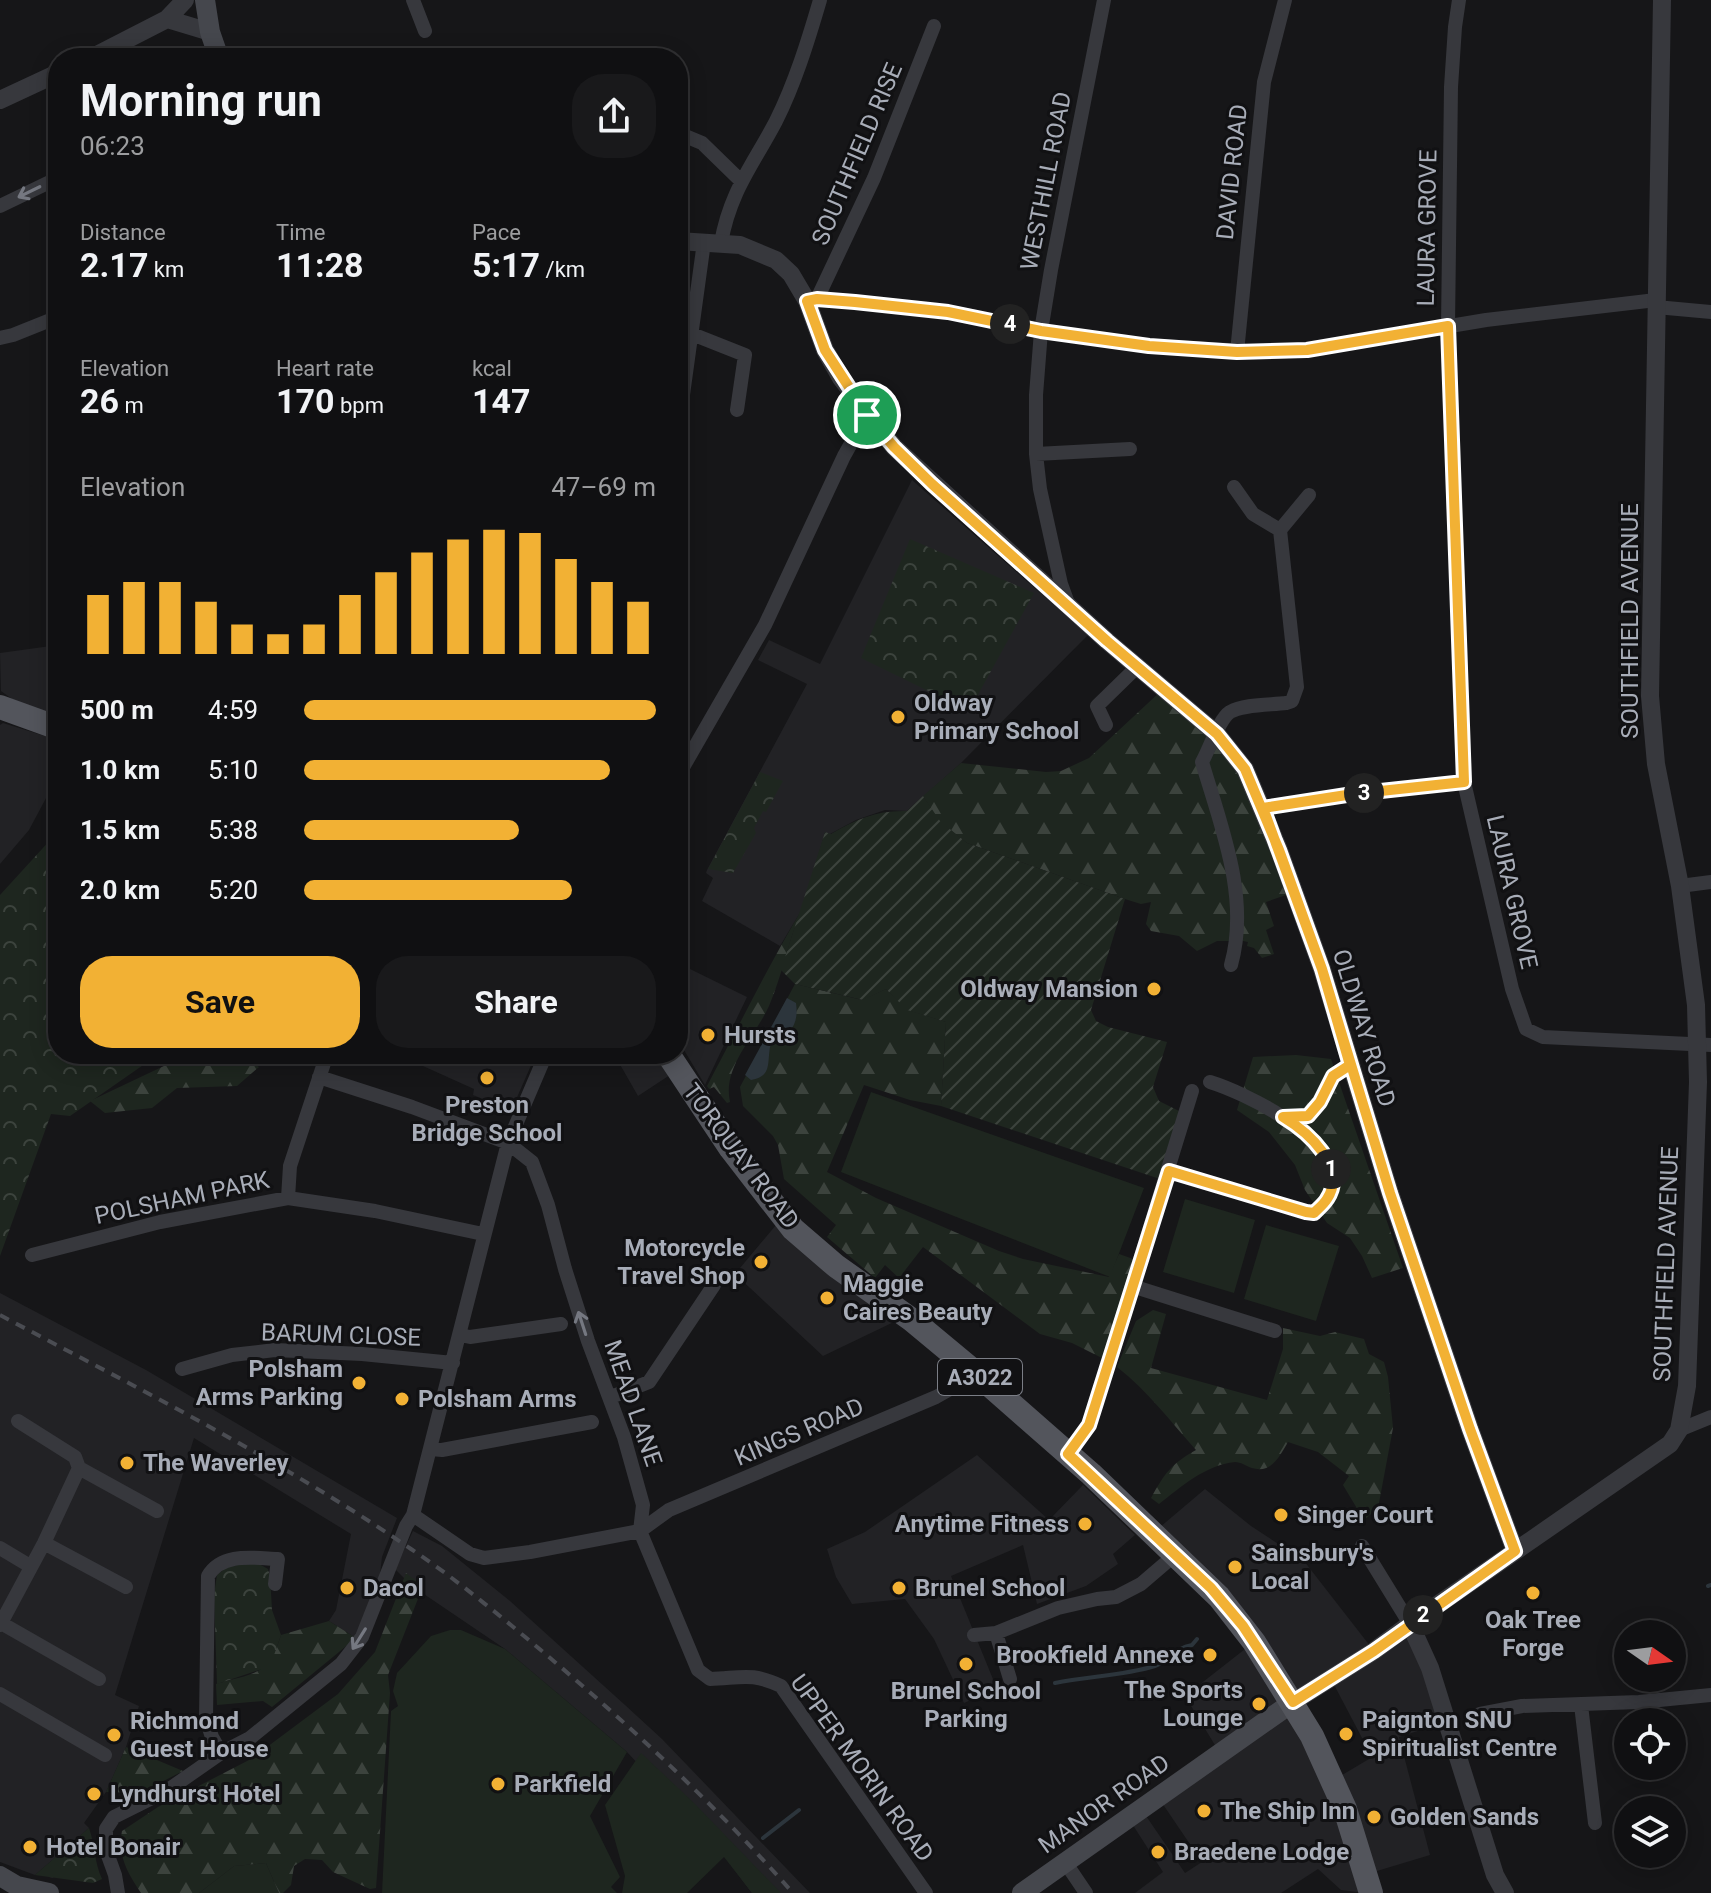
<!DOCTYPE html>
<html lang="en">
<head>
<meta charset="utf-8">
<style>
  body { margin:0; font-family:Roboto,sans-serif; background:#19191b; color:#f1f3f6; height:100vh; display:flex; flex-direction:column; font-size:30px; white-space:nowrap }
  * { box-sizing:border-box; margin:0 }
  p { font-size:26px; color:#9c9d9f }
  .icon { flex:none; width:44px; height:44px; fill:none; stroke:currentColor; stroke-width:2; stroke-linecap:round; stroke-linejoin:round }
  .map { position:relative; flex:1; overflow:hidden }
  .drawer { position:absolute; left:48px; top:48px; width:640px; height:1016px; display:flex; flex-direction:column; background:#101012; border-radius:32px; box-shadow:0 4px 20px #0003,0 0 0 2px #303032 }
  .drawer>* { flex:none }
  .needle { width:52px; rotate:104deg }
  .fabs { position:absolute; left:1614px; top:1620px; display:grid; gap:16px }
  .fabs a { display:grid; place-items:center; width:72px; height:72px; border-radius:50%; background:#101012; box-shadow:0 4px 20px #0003,0 0 0 2px #303032; font-size:40px }
  .pin { position:absolute; display:grid; place-items:center; width:68px; height:68px; color:#fff; margin:-34px; border:4px solid #fff; border-radius:50%; box-shadow:0 2px 8px #0007 }
  .km { position:absolute; width:40px; height:40px; margin:-20px; border-radius:50%; background:#222; color:#fff; font-size:22px; line-height:40px; text-align:center }
  .round { display:grid; place-items:center; flex:none; width:84px; height:84px; border-radius:32px; background:#19191b }
  .headline { display:flex; align-items:center; justify-content:space-between; height:136px; padding:0 32px }
  h1 { font-size:44px; font-weight:700; line-height:60px }
  .figures { display:grid; grid-template-columns:repeat(3,1fr); gap:12px; height:136px; padding:8px 32px }
  .figures div { display:grid; align-content:center }
  .figures b { font-size:34px; font-weight:700 }
  .figures small { font-size:22px; font-weight:400 }
  .figures p { font-size:22px }
  .chart { height:224px; padding:16px 32px }
  .chart p { display:flex; justify-content:space-between }
  .chart svg { width:100%; height:144px; margin-top:8px; stroke:#f2b134; stroke-width:6 }
  .button { display:flex; gap:16px; margin-top:auto; padding:16px 32px }
  .button a { flex:1; height:92px; border-radius:32px; background:#f2b134; color:#111; font-size:32px; font-weight:700; line-height:92px; text-align:center }
  .button a+a { background:#19191b; color:#f1f3f6 }
  ul { padding:0 32px; list-style:none; font-size:26px }
  li { display:grid; grid-template-columns:128px 96px 1fr; align-items:center; height:60px }
  li i { height:20px; border-radius:10px; background:#f2b134 }
  .map>svg:first-child { display:block }
  .built { fill:#222225; fill-rule:evenodd }
  .grass { fill:#1e261f }
  .forest { fill:url(#forest-firs) }
  .park { fill:url(#park-crowns) }
  .garden { fill:url(#garden-furrows) }
  .water { fill:#2c353c }
  .lines { fill:none; stroke-linecap:round; stroke-linejoin:round }
  .stream { stroke:#2c353c; stroke-width:4 }
  .minor { stroke:#37383d; stroke-width:14 }
  .tertiary { stroke:#37383d; stroke-width:18 }
  .secondary { stroke:#45474d; stroke-width:20 }
  .primary { stroke:#53555c; stroke-width:24 }
  .rail { stroke:#4a4c52; stroke-width:4; stroke-dasharray:10 8; stroke-linecap:butt }
  .oneway { stroke:#757881 }
  .route-casing { stroke:#fff; stroke-width:16 }
  .route { stroke:#f2b134; stroke-width:10 }
  .poi-dot { fill:#f2b134; stroke:#111113; stroke-width:3 }
  .labels { text-anchor:middle; dominant-baseline:central; stroke-width:6; stroke-linejoin:round; paint-order:stroke }
  .shield { fill:#111113; stroke:#7b7e86; stroke-width:2 }
  .shield-label { font-size:22px; font-weight:bold; fill:#a8adb8 }
  .street-label { font-size:24px; fill:#a8adb8; stroke:#111113 }
  .poi-label { font-size:24px; font-weight:bold; fill:#a8adb8; stroke:#111113; text-anchor:start }
</style>
</head>
<body>
<div class="map">
<svg width="1711" height="1893" viewBox="0 0 1711 1893">
  <defs>
    <pattern id="forest-firs" width="22" height="20" patternUnits="userSpaceOnUse" patternTransform="scale(2)"><rect width="22" height="20" fill="#1e261f"/><path d="M5 1l3.5 6h-7zM16 11l3.5 6h-7z" fill="#3c433d"/></pattern>
    <pattern id="park-crowns" width="20" height="18" patternUnits="userSpaceOnUse" patternTransform="scale(2)"><rect width="20" height="18" fill="#1e261f"/><path d="M2 6a3 3 0 1 1 6 0M12 15a3 3 0 1 1 6 0" fill="none" stroke="#3c433d"/></pattern>
    <pattern id="garden-furrows" width="10" height="10" patternUnits="userSpaceOnUse" patternTransform="scale(2)"><rect width="10" height="10" fill="#1e261f"/><path d="M-1 1l2-2M0 10L10 0M9 11l2-2" fill="none" stroke="#3c433d"/></pattern>
  </defs>
  <rect width="100%" height="100%" fill="#161618"/>
  <!-- built -->
  <path class="built" d="M912,480L1088,635L961,763L907,811L885,810L856,820L830,834L825,833L801,911L780,946L702,901L713,878L706,873L707,870L807,684L758,660L769,640L820,664Z
    M58,645V717L12,699L1,691L0,653Z
    M3,723L58,740V766L53,785L29,830L0,864V725Z
    M688,968L747,997L705,1085L678,1040V980Z
    M428,1054H536L511,1111L473,1095L474,1089L423,1066Z
    M614,1054H658L670,1075L638,1096Z
    M776,1225L898,1320L823,1356L735,1274Z
    M0,1293L146,1370L397,1518L382,1557L379,1582L356,1638L329,1621L336,1610L351,1534L194,1438L115,1695L139,1706L126,1747L106,1792L84,1823L89,1828L35,1875L0,1862Z
    M977,1455L1049,1520L1083,1485L1135,1535L1113,1554L1118,1564L1086,1586L1037,1604L1023,1545L951,1576L997,1689L964,1703L934,1639L905,1599L852,1604L836,1577L827,1549L865,1532Z
    M1205,1489L1251,1526L1304,1561L1374,1651L1410,1624L1446,1722L1399,1737L1430,1855L1367,1874L1365,1893L1341,1890L1318,1869L1281,1893H1135L1163,1872L1129,1819L1142,1810L1185,1873L1202,1862L1158,1797L1221,1755L1185,1696L1254,1642L1153,1533ZM1331,1679L1371,1755L1369,1759L1332,1781L1293,1702Z
    M413,1531L442,1546L510,1601L625,1705L662,1739L810,1893H752L724,1856L627,1752L505,1649L412,1586L395,1569Z"/>
  <!-- grass -->
  <path class="grass" d="M871,1092L1144,1188L1110,1277L841,1172Z
    M1185,1199L1255,1220L1234,1293L1163,1272Z
    M1266,1225L1339,1246L1316,1321L1244,1299Z
    M450,1630H461L505,1649L627,1752L590,1816L620,1877L611,1887L617,1893H382L391,1711L398,1706L393,1691L397,1673L431,1636Z
    M641,1753L695,1804L781,1893H752L724,1857L687,1893H622L625,1876L605,1805Z
    M266,1863L279,1893H199L234,1866Z"/>
  <!-- forest -->
  <path class="forest" d="M1161,691L1243,770L1289,894L1266,902L1274,926L1266,930L1274,954L1262,958L1254,948L1247,946L1248,942L1230,938L1229,941H1217L1197,951L1179,936L1151,931L1146,924L1151,902L1141,904L1125,899L967,843L939,821L923,796L961,763L1046,772L1061,771L1089,758Z
    M801,911C788,942 782,976 769,1006C755,1037 722,1067 730,1102L727,1103L714,1087L709,1089L707,1086C738,1028 767,968 801,911Z
    M795,984L862,1000L886,989L908,1010L946,1022L941,1106L910,1100L864,1085L827,1172L876,1198L999,1251L1023,1259L1109,1277L1119,1254L1136,1260L1106,1360L1072,1343L1040,1334L923,1247L899,1278L885,1265L875,1278L827,1237L836,1225L784,1179L778,1145L773,1136L743,1106L740,1087Z
    M176,1054H237L259,1067L237,1086L177,1088L152,1108L105,1113L90,1101L166,1065Z
    M1296,1055L1331,1059L1403,1268L1372,1278L1362,1256L1350,1238L1327,1223L1305,1190L1295,1165L1269,1132L1237,1110L1253,1057Z
    M1153,1310L1166,1314L1151,1368L1267,1400L1283,1349V1328L1320,1336L1335,1332L1364,1339L1369,1354L1384,1362L1388,1377L1393,1428L1378,1508L1364,1520L1343,1485L1349,1476L1318,1452L1288,1442C1280,1455 1272,1474 1252,1468C1246,1466 1241,1462 1235,1462C1205,1465 1181,1487 1159,1504L1151,1498C1165,1473 1171,1464 1196,1450C1170,1421 1148,1391 1117,1367L1136,1321Z
    M406,1573L423,1586L388,1675L390,1693L376,1888L370,1889L333,1872L322,1860L305,1859L294,1866L291,1885L283,1893H279L266,1863L234,1866L199,1893H141C128,1874 117,1855 122,1831L158,1807L251,1759L338,1694L375,1652Z
    M329,1621L356,1638L272,1707L263,1701L217,1705L216,1684C255,1672 268,1677 281,1635Z
    M126,1747L183,1771L140,1793L106,1792Z"/>
  <!-- park -->
  <path class="park" d="M910,539L1034,593L969,711L861,658Z
    M760,772L783,781L766,812L763,811L754,828L756,833L733,873L708,869Z
    M58,827V1054H159L70,1116L51,1114L0,1256V895L53,837Z
    M231,1564H259L268,1569L270,1576L272,1610L281,1635L273,1658L265,1668L217,1684L214,1595L217,1575Z
    M89,1828C95,1845 94,1862 102,1879L93,1883L35,1875Z"/>
  <!-- garden -->
  <path class="garden" d="M923,796L940,821L967,843L1125,899L1091,1010L1096,1021L1108,1027L1167,1042L1153,1087L1159,1101L1179,1111L1160,1179L941,1106L946,1022L907,1010L886,989L863,1000L795,984L781,970L825,832L831,834C856,819 878,810 907,811Z"/>
  <!-- water -->
  <path class="water" d="M787,998L796,1003C799,1025 791,1034 771,1043C766,1061 774,1076 751,1080L745,1075Z"/>
  <g class="lines">
    <!-- stream -->
    <path class="stream" d="M1708,1586L1711,1585
      M1055,1683C1088,1676 1122,1676 1155,1666C1170,1661 1174,1648 1192,1645L1197,1639
      M763,1838L799,1810"/>
    <!-- minor -->
    <path class="minor" d="M413,0L425,31
      M1459,0L1455,27L1451,87L1448,326L1464,782L1512,989L1526,1029L1543,1037L1711,1045
      M678,133L702,143L740,180
      M0,206L58,178
      M721,243C730,191 753,165 776,121C795,83 808,41 820,0
      M817,299L874,178L934,26
      M807,301L817,299L855,302L948,312L1041,331L1149,346L1269,352L1307,350L1486,320L1656,300
      M1656,307L1711,312
      M692,334L745,355L737,410
      M0,338L13,335L58,317
      M1237,352L1264,82L1285,0
      M678,431L704,242
      M1036,454L1130,449
      M1280,530L1309,495
      M1069,606L1061,584L1040,489L1036,454V395L1041,331L1051,270L1104,0
      M1106,725L1097,706L1137,667
      M678,776L765,625L844,456L867,415
      M1263,808L1353,794L1464,782
      M1680,886L1711,882
      M1231,965C1250,898 1221,826 1202,762C1209,750 1219,719 1230,712C1244,704 1270,705 1286,703L1292,701L1297,687L1280,530L1253,514L1234,487
      M319,1077L412,1107L508,1143L532,1162L548,1205L565,1269L588,1341L624,1437L643,1505L640,1531L698,1670L710,1679C741,1678 752,1672 781,1686L926,1893
      M1284,1117L1308,1116L1320,1102L1333,1076L1350,1065
      M1169,1171L1306,1212L1314,1213C1325,1202 1333,1193 1333,1176C1333,1136 1243,1092 1210,1082
      M288,1198L290,1166L327,1054
      M32,1255L160,1222L288,1198L375,1211L483,1234
      M1132,1286L1275,1331
      M460,1335L470,1337L561,1324
      M182,1369L232,1355L275,1350L362,1354L453,1363
      M611,1397L649,1382L714,1285
      M18,1421L75,1457L79,1468L157,1511
      M1679,1430L1711,1417
      M431,1449L442,1450L592,1422
      M1068,1454L1089,1425L1192,1091
      M413,1515L470,1554L484,1558L530,1552L640,1531L669,1510L936,1397L977,1374
      M44,1543L126,1587
      M1362,1546L1410,1624
      M0,1548L30,1566
      M1,1623L99,1679
      M0,1625L44,1543L79,1468
      M996,1633L1010,1679
      M974,1635L996,1633L1058,1608L1097,1599L1116,1597L1141,1584L1176,1554
      M0,1694L105,1755
      M1581,1705L1595,1823
      M1480,1714L1522,1706L1639,1702L1711,1695
      M221,1753L212,1737L206,1719L208,1576C222,1552 254,1558 278,1559L275,1584
      M1065,1862L1086,1893
      M118,1893L115,1875L106,1850V1829L114,1817L168,1790L221,1753L250,1738L341,1664L362,1637L406,1526L413,1515L508,1143L546,1054"/>
    <!-- tertiary -->
    <path class="tertiary" d="M167,19L210,32
      M91,58L167,19L185,0
      M0,100L58,73
      M678,241L740,245L776,260L791,274L807,301L825,350L841,378L894,447L1107,641L1217,734L1245,769L1279,850L1322,969L1390,1193L1470,1429L1515,1551
      M1410,1624L1430,1668L1495,1875L1505,1893
      M1293,1702L1374,1651L1410,1624L1670,1444L1679,1430L1687,1386L1698,1082L1696,1005L1680,886L1656,764L1650,696L1662,0"/>
    <!-- secondary -->
    <path class="secondary" d="M205,0L210,32L219,58
      M0,1876L17,1886L49,1893
      M1022,1893L1293,1702"/>
    <!-- primary -->
    <path class="primary" d="M0,707L58,728
      M668,1054L731,1149L793,1229L836,1266L912,1320L977,1374L1091,1474L1219,1597L1254,1642L1312,1736L1345,1809L1371,1893"/>
    <!-- rail -->
    <path class="rail" d="M0,1315C139,1389 281,1460 411,1549C459,1581 505,1620 549,1657C636,1731 718,1808 793,1893"/>
  </g>
  <!-- one-way arrows -->
  <defs><path id="oneway-shaft" d="M-6 0H5M1.5-3L5.5 0L1.5 3" fill="none" stroke-width="1.6" stroke-linecap="round" stroke-linejoin="round" transform="scale(2)"/></defs>
  <g class="oneway">
    <use href="#oneway-shaft" transform="translate(29 192) rotate(154)"/>
    <use href="#oneway-shaft" transform="translate(582 1323) rotate(-108)"/>
    <use href="#oneway-shaft" transform="translate(359 1639) rotate(122)"/>
  </g>
  <g class="lines">
    <defs>
      <path id="route" d="M867,415L894,447L932,484L1107,641L1217,734L1245,769L1279,850L1322,969L1350,1065L1333,1076L1320,1102L1308,1116L1283,1117C1308,1132 1348,1167 1327,1199C1324,1204 1318,1209 1314,1213L1306,1212L1169,1171L1089,1425L1068,1454L1211,1588L1243,1626L1293,1702L1374,1651L1515,1551L1470,1429L1390,1193L1322,969L1263,808L1353,794L1464,782L1448,326L1307,350L1237,352L1149,346L1041,331L948,312L855,302L817,299L807,301L825,350L867,415"/>
    </defs>
    <!-- route casing -->
    <use href="#route" class="route-casing"/>
    <!-- route -->
    <use href="#route" class="route"/>
  </g>
  <!-- markers -->
  <g class="poi-dot">
    <circle cx="898" cy="717" r="8"/>
    <circle cx="1154" cy="989" r="8"/>
    <circle cx="708" cy="1035" r="8"/>
    <circle cx="487" cy="1078" r="8"/>
    <circle cx="761" cy="1262" r="8"/>
    <circle cx="827" cy="1298" r="8"/>
    <circle cx="359" cy="1383" r="8"/>
    <circle cx="402" cy="1399" r="8"/>
    <circle cx="127" cy="1463" r="8"/>
    <circle cx="1281" cy="1515" r="8"/>
    <circle cx="1085" cy="1524" r="8"/>
    <circle cx="1235" cy="1567" r="8"/>
    <circle cx="347" cy="1588" r="8"/>
    <circle cx="899" cy="1588" r="8"/>
    <circle cx="1533" cy="1593" r="8"/>
    <circle cx="1210" cy="1655" r="8"/>
    <circle cx="966" cy="1664" r="8"/>
    <circle cx="1259" cy="1704" r="8"/>
    <circle cx="1346" cy="1734" r="8"/>
    <circle cx="114" cy="1735" r="8"/>
    <circle cx="498" cy="1784" r="8"/>
    <circle cx="94" cy="1794" r="8"/>
    <circle cx="1204" cy="1811" r="8"/>
    <circle cx="1374" cy="1817" r="8"/>
    <circle cx="30" cy="1847" r="8"/>
    <circle cx="1158" cy="1852" r="8"/>
  </g>
  <g class="labels">
    <!-- shield labels -->
    <rect class="shield" x="938" y="1359" width="84" height="36" rx="6"/>
    <g class="shield-label">
      <text x="980" y="1377">A3022</text>
    </g>
    <!-- street labels -->
    <g class="street-label">
      <text transform="translate(857 154) rotate(-67)">SOUTHFIELD RISE</text>
      <text transform="translate(1232 172) rotate(-84)">DAVID ROAD</text>
      <text transform="translate(1046 181) rotate(-79)">WESTHILL ROAD</text>
      <text transform="translate(1427 228) rotate(-89)">LAURA GROVE</text>
      <text transform="translate(1630 621) rotate(-90)">SOUTHFIELD AVENUE</text>
      <text transform="translate(1512 892) rotate(77)">LAURA GROVE</text>
      <text transform="translate(1364 1028) rotate(73)">OLDWAY ROAD</text>
      <text transform="translate(741 1156) rotate(53)">TORQUAY ROAD</text>
      <text transform="translate(182 1198) rotate(-12)">POLSHAM PARK</text>
      <text transform="translate(1666 1264) rotate(-88)">SOUTHFIELD AVENUE</text>
      <text transform="translate(341 1335) rotate(2)">BARUM CLOSE</text>
      <text transform="translate(633 1403) rotate(71)">MEAD LANE</text>
      <text transform="translate(799 1432) rotate(-23)">KINGS ROAD</text>
      <text transform="translate(862 1768) rotate(54)">UPPER MORIN ROAD</text>
      <text transform="translate(1104 1804) rotate(-35)">MANOR ROAD</text>
    </g>
    <!-- poi labels -->
    <g class="poi-label">
      <text x="914" y="703">Oldway<tspan x="914" dy="28">Primary School</tspan></text>
      <text x="1138" y="989" text-anchor="end">Oldway Mansion</text>
      <text x="724" y="1035">Hursts</text>
      <text x="487" y="1105" text-anchor="middle">Preston<tspan x="487" dy="28">Bridge School</tspan></text>
      <text x="745" y="1248" text-anchor="end">Motorcycle<tspan x="745" dy="28">Travel Shop</tspan></text>
      <text x="843" y="1284">Maggie<tspan x="843" dy="28">Caires Beauty</tspan></text>
      <text x="343" y="1369" text-anchor="end">Polsham<tspan x="343" dy="28">Arms Parking</tspan></text>
      <text x="418" y="1399">Polsham Arms</text>
      <text x="143" y="1463">The Waverley</text>
      <text x="1297" y="1515">Singer Court</text>
      <text x="1069" y="1524" text-anchor="end">Anytime Fitness</text>
      <text x="1251" y="1553">Sainsbury's<tspan x="1251" dy="28">Local</tspan></text>
      <text x="363" y="1588">Dacol</text>
      <text x="915" y="1588">Brunel School</text>
      <text x="1533" y="1620" text-anchor="middle">Oak Tree<tspan x="1533" dy="28">Forge</tspan></text>
      <text x="1194" y="1655" text-anchor="end">Brookfield Annexe</text>
      <text x="1243" y="1690" text-anchor="end">The Sports<tspan x="1243" dy="28">Lounge</tspan></text>
      <text x="966" y="1691" text-anchor="middle">Brunel School<tspan x="966" dy="28">Parking</tspan></text>
      <text x="1362" y="1720">Paignton SNU<tspan x="1362" dy="28">Spiritualist Centre</tspan></text>
      <text x="130" y="1721">Richmond<tspan x="130" dy="28">Guest House</tspan></text>
      <text x="514" y="1784">Parkfield</text>
      <text x="110" y="1794">Lyndhurst Hotel</text>
      <text x="1220" y="1811">The Ship Inn</text>
      <text x="1390" y="1817">Golden Sands</text>
      <text x="46" y="1847">Hotel Bonair</text>
      <text x="1174" y="1852">Braedene Lodge</text>
    </g>
  </g>
</svg>
<div class="fabs">
<a><svg class="needle" viewBox="-14 -14 28 28"><path d="M0-13l5 13h-10z" fill="#e53935"/><path d="M0 13l5-13h-10z" fill="#9c9d9f"/></svg></a>
<a><svg class="icon" aria-label="locate" viewBox="0 0 24 24"><circle cx="12" cy="12" r="6"/><path d="M12 2v4M12 18v4M2 12h4M18 12h4"/></svg></a>
<a><svg class="icon" aria-label="layers" viewBox="0 0 24 24"><path d="M12 4l9 5-9 5-9-5zM3 14l9 5 9-5"/></svg></a>
</div>
<div class="pin" style="left:867px;top:415px;background:#1e9e55"><svg class="icon" aria-label="arrive" viewBox="0 0 24 24"><path d="M6 21V4h12l-3 4 3 4H6"/></svg></div>
<b class="km" style="left:1331px;top:1169px">1</b>
<b class="km" style="left:1423px;top:1615px">2</b>
<b class="km" style="left:1364px;top:793px">3</b>
<b class="km" style="left:1010px;top:324px">4</b>
<section class="drawer">
<div class="headline"><div><h1>Morning run</h1><p>06:23</p></div><a class="round"><svg class="icon" aria-label="share" viewBox="0 0 24 24"><path d="M12 15V3M7 8l5-5 5 5M5 13v7h14v-7"/></svg></a></div>
<div class="figures">
<div><p>Distance</p><b>2.17<small> km</small></b></div>
<div><p>Time</p><b>11:28</b></div>
<div><p>Pace</p><b>5:17<small> /km</small></b></div>
</div>
<div class="figures">
<div><p>Elevation</p><b>26<small> m</small></b></div>
<div><p>Heart rate</p><b>170<small> bpm</small></b></div>
<div><p>kcal</p><b>147</b></div>
</div>
<div class="chart"><p><span>Elevation</span>47–69 m</p>
<svg viewBox="0 0 160 44" preserveAspectRatio="none"><path d="M5 44V26M15 44V22M25 44V22M35 44V28M45 44V35M55 44V38M65 44V35M75 44V26M85 44V19M95 44V13M105 44V9M115 44V6M125 44V7M135 44V15M145 44V22M155 44V28"/></svg>
</div>
<ul>
<li><b>500 m</b>4:59<i style="width:100%"></i></li>
<li><b>1.0 km</b>5:10<i style="width:87%"></i></li>
<li><b>1.5 km</b>5:38<i style="width:61%"></i></li>
<li><b>2.0 km</b>5:20<i style="width:76%"></i></li>
</ul>
<div class="button"><a>Save</a><a>Share</a></div>
</section>
</div>
</body>
</html>
